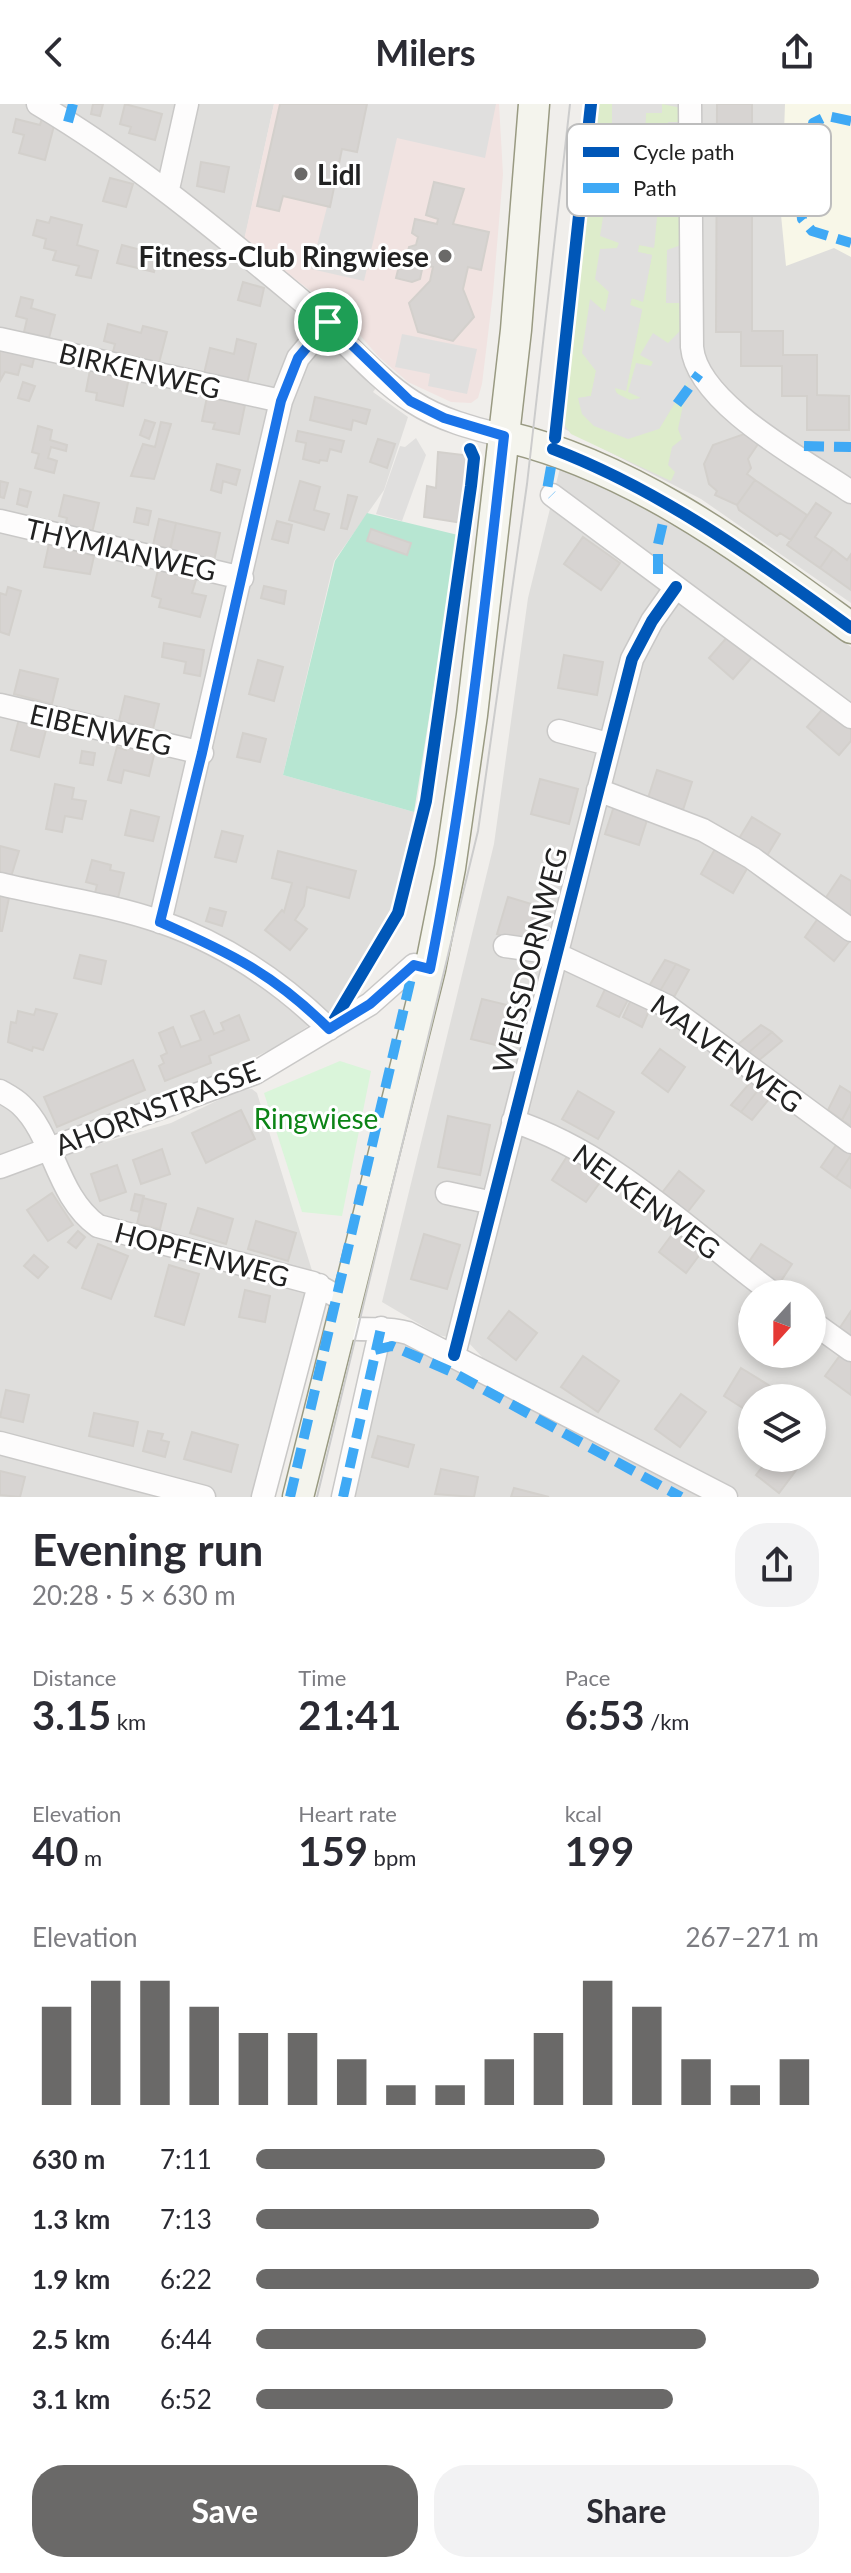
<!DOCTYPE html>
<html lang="en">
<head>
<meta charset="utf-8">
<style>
  body { margin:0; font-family:Lato,sans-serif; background:#f2f2f3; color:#2b2b33; height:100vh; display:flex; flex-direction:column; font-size:30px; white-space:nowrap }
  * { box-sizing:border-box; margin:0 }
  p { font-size:26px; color:#7c7c81 }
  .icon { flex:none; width:44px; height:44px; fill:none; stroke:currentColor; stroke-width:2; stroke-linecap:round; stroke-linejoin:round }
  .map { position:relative; height:1393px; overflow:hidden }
  .details { display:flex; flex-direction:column; background:#fff; flex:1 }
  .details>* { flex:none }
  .needle { width:52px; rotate:201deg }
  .buttons { position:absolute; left:738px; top:1176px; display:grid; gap:16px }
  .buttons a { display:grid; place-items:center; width:88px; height:88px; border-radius:50%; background:#fff; box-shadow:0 4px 12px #0003; font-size:40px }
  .pin { position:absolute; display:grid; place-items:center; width:68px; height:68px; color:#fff; margin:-34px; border:4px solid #fff; border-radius:50%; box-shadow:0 2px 8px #0007 }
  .round { display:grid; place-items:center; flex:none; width:84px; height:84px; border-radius:32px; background:#f2f2f3 }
  .overview { display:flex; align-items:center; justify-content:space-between; height:136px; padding:0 32px }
  h1 { font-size:44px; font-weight:700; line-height:60px }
  .metrics { display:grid; grid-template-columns:repeat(3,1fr); gap:12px; height:136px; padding:8px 32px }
  .metrics div { display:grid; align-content:center }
  .metrics b { font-size:40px; font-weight:700 }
  .metrics small { font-size:22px; font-weight:400 }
  .metrics p { font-size:22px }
  .chart { height:224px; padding:16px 32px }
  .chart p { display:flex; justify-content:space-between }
  .chart svg { width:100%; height:144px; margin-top:8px; stroke:#6a6968; stroke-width:6 }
  .cta { display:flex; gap:16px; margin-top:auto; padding:16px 32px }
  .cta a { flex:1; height:92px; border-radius:32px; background:#6a6968; color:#fff; font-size:32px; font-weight:700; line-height:92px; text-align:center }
  .cta a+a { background:#f2f2f3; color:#2b2b33 }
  ul { padding:0 32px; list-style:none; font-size:26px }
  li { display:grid; grid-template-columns:128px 96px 1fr; align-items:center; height:60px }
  li i { height:20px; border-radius:10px; background:#6a6968 }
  header { display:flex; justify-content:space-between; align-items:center; height:104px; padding:0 32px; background:#fff; font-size:36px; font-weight:700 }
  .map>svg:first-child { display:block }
  .residential { fill:#dfdedc; fill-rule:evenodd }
  .commercial { fill:#f1e3e1 }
  .education { fill:#f8f7e8 }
  .grass { fill:#ddeccb }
  .park { fill:#daf5da }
  .pitch { fill:#b7e6d2 }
  .parking { fill:#e0dfde }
  .building { fill:#d7d4d2; stroke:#d3d0cc; stroke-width:2 }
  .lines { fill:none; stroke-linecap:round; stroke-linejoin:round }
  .street-casing { stroke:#c9c8c7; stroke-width:25 }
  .secondary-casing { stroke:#999a82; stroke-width:33 }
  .street { stroke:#fdfcfc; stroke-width:22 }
  .secondary { stroke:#f4f4ed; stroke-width:30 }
  .tram { stroke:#ccc; stroke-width:2 }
  .quiet { stroke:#3fa9f5; stroke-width:10; stroke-dasharray:20 10; stroke-linecap:butt }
  .cycleway-casing { stroke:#fff; stroke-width:17 }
  .cycleway { stroke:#0057b8; stroke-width:12 }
  .route-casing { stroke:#fff; stroke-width:16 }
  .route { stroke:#1a73e8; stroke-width:10 }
  .poi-dot { fill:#6a6968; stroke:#fff; stroke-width:3 }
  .labels { text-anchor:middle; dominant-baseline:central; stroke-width:6; stroke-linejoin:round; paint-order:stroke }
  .poi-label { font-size:28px; font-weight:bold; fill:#222; stroke:#fff; text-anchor:start }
  .street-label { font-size:28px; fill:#222; stroke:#fff }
  .park-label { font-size:28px; fill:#0c8416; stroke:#fff }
  .key { fill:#fff; stroke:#bdbdbd; stroke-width:2 }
  .key-label { font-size:22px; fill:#222 }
</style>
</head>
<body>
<header><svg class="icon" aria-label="back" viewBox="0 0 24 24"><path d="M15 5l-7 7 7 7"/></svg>Milers<svg class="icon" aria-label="share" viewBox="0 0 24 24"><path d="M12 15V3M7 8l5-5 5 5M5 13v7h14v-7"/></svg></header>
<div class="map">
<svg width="851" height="1393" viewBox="0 0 851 1393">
  <rect width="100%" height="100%" fill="#f0eeeb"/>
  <!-- residential -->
  <path class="residential" d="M0,0H274L240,156L311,214L376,284L373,288L408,313L384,386L334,457L283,671L414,708L392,804L339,901L280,941L197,981L0,1050Z
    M588,0H851V499L701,395L551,318Z
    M560,364L621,391L704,437L851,543V1393H740L480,1257L482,1253L467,1237L438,1231L382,1198L494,740L528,494ZM752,1190H812V1250H752ZM752,1294H812V1354H752Z
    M252,985L257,989L314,1173L259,1393H0V1069L171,1019L239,986Z
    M396,1234L711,1393H347L387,1238Z"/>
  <!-- commercial -->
  <path class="commercial" d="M274,0H499L503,70L493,189L482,280L478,294L471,299L451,298L408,278L379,253L342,211L244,136Z"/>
  <!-- education -->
  <path class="education" d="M785,0H851V153L834,144L786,162L781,111Z"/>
  <!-- grass -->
  <path class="grass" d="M593,0H612V34L627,36V42L611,41L627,87L626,95L607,90L619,139L617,145H600L609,188L605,208L590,196L596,267L591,292L579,294L659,325L688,277L678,325L682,335L672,343L668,361L675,368L671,377L571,330L561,316L587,92Z
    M662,0L681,4L682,18H668V45L681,46V141L666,198L680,199L682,225L653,258L642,293C632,300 617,295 614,283L626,286L642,206L630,201L631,194L643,197L652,151L637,148L639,141L654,143L658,100L648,99V61L659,25L645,24L646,8L662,9Z"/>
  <!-- park -->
  <path class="park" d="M340,957L371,967L342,1112L302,1108L264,989Z"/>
  <!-- pitch -->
  <path class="pitch" d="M367,409L458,431L414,708L283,671L335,457Z"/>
  <!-- parking -->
  <path class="parking" d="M367,0H496L485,54L397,34L364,177L311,165L342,45L357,48Z
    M612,0H662V9H646L645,23L660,25L661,61L648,62V99L658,100L654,144L639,141L638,148L652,151L643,198L632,194L630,201L642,205L626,287L615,284L616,289L630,296L641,294L628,288L636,259L651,262L653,258L640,251L653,229L668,239L682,225L684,264L688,277L659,325L628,335L594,322L582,310L578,294L591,292L596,267L582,249L590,195L605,208L609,188L595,175L600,145L617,144L619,139L600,132L607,89L626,94L627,87L608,83L611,40L626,42L627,36L612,34Z
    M681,141L680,199H666L667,146Z
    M402,230L477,245L467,290L428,282L430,270L395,263Z
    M416,334L426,351L402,417L376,410L400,342L405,343Z"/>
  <!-- building -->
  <path class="building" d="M93,0H103L100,12L91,10Z
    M125,0L162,10L155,36L129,29L131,23L120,20Z
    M280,0H367L357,48L342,45L330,103L283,92L279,107L257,102Z
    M717,0H752V227H783V251H817V291L849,292V326H807V292H782V262H741V228H716Z
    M42,14L55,18L45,56L19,49L24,31L13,28L16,15L40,21Z
    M201,58L229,63L224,88L197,82Z
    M110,74L133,80L126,103L103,97Z
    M434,78L464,85L453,120L489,128L481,166L468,163L463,185L474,213L453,237L418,228L409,199L430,177L433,163L423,161L420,175L412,178L396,174L399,162L404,163L409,143L416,141L418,133L412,129L415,115L437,120L438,115L426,111Z
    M51,113L82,121L77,141L98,147L91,174L76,171L79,162L53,156L56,147L44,144L46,135L33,131L37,116L49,119Z
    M122,141L171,154L169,162L156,159L154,168L117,159Z
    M243,178L264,184L260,202L238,196Z
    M21,193L33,196L31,204L55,211L49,234L24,228L27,215L16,212Z
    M108,220L141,229L143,222L167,228L159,259L127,251L126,255L112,252L115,240L104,237Z
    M237,235L256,240L247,280L204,270L210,244L234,250Z
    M0,241L35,250L32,263L21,260L18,271L5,268L0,277Z
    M90,266L129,274L123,302L96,296L97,289L86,287Z
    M23,278L35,282L29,297L18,294Z
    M207,293L245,301L239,330L213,325L215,319L202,317Z
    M315,293L370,306L366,320L353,316L351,326L310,316Z
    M145,316L155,319L149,335L140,331Z
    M161,318L171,320L154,375L131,372L143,340L155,343Z
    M38,322L52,326L50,336L67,341L66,347L51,343L48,354L57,357L54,369L35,364L39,350L32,348Z
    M298,327L344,337L341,348L330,345L327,357L320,356L319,359L303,355L306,339L296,337Z
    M744,330L758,340L748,355L751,364L747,370L755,376L737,401L715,391L717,387L709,380L704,360L713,341Z
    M378,335L395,340L387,364L370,358Z
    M438,348L472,352L464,387L468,388L463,419L424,413L427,382L436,384Z
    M217,360L240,366L236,381L223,377L221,389L211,386Z
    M755,376L807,411L791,436L780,429L777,432L739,406L737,401Z
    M0,377L8,379L4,394L0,393Z
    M300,377L320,383L314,406L329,410L324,426L289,416Z
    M20,385L31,388L27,403L17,400Z
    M64,391L99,399L92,429L65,423L67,414L59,412Z
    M348,391L357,393L347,425L341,424Z
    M816,399L831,409L815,433L833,445L820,464L787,441Z
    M137,404L151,407L148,421L134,418Z
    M159,415L176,419L170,445L153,441Z
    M277,417L292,421L288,439L272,435Z
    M176,419L220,429L214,457L170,447Z
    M371,425L411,439L407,451L367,437Z
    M583,433L620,459L601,486L564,460Z
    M49,440L94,452L90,470L44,463Z
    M833,445L847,456L851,450V486L820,464Z
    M158,466L196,476L192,489L206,492L200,513L159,503L161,495L152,492Z
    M264,482L286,487L284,500L261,494Z
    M8,483L21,487L9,531L0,528V489L6,491Z
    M729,531L753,552L733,575L709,554Z
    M164,539L204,546L200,572L184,569L186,558L162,553Z
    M564,551L603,558L597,591L558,584Z
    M258,556L283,563L274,597L249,590Z
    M20,566L58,575L52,600L14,590Z
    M125,592L159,600L153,625L119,617Z
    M826,601L851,622V637L839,651L807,623Z
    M19,615L47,622L39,653L11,646Z
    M243,629L266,635L260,658L237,653Z
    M127,640L155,647L149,672L124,666L121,679L108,676L117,643L126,646Z
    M82,647L95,649L93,661L80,659Z
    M657,666L692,678L683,706L648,694Z
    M540,675L578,685L569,720L531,710Z
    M55,680L74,684L72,695L86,697L82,715L65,712L62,728L46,725Z
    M614,702L648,713L639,741L605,730Z
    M131,706L159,713L153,737L125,731Z
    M752,713L780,730L765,755L737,738Z
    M222,727L243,732L236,758L215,753Z
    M0,742L19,747L10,776L0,773Z
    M715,745L748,763L733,789L701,770Z
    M278,747L356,767L349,794L307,783L304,802L295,816L307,825L290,846L265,826L282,806L284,808L292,779L272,774Z
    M92,756L111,761L110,766L124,769L117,798L94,793L97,781L86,778Z
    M841,771L851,777V813L823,798Z
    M0,792L9,794L2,827H0Z
    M508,793L541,803L530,840L497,830Z
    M210,804L226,808L222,822L206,817Z
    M819,813L849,838L834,857L805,833Z
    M80,851L106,857L101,880L74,874Z
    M665,856L676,860L660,887L649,882Z
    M676,860L689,866L674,893L660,887Z
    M607,881L630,892L619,913L597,902Z
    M633,891L652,900L642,923L623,913Z
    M482,895L519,904L508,944L471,935Z
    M36,905L57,910L43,946L33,943L32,947L8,938L11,918L16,919L18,907L34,911Z
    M204,907L214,930L224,926L221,919L239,911L249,936L209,952L211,959L165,977L159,962L164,959L161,952L167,949L159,929L173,923L181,943L201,936L191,912Z
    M761,921L772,928L747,950L736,942Z
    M772,928L782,937L758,957L747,950Z
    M660,945L685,963L668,988L642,969Z
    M133,956L145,986L57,1023L44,993Z
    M754,974L762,981L741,1008L731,1001Z
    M762,981L774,989L752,1016L741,1008Z
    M840,982L851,989V999L842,1016L828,1006Z
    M578,987L614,1008L598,1035L562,1015Z
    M851,999V1022L842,1016Z
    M241,1006L255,1035L206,1059L192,1029Z
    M448,1012L490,1021L480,1071L438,1063Z
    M838,1038L851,1046V1051L836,1074L821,1063Z
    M162,1045L170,1070L141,1080L133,1056Z
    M568,1051L603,1074L586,1098L552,1076Z
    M851,1051V1084L836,1074Z
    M117,1061L126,1088L100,1097L91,1070Z
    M679,1067L704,1087L686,1110L661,1090Z
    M52,1089L73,1121L48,1137L27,1106Z
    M135,1090L144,1092L140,1108L131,1106Z
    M143,1094L166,1100L160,1125L137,1120Z
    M198,1104L233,1115L226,1140L190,1129Z
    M256,1117L296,1129L288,1157L248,1145Z
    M78,1127L85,1133L76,1144L68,1138Z
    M674,1128L701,1149L686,1169L659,1148Z
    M424,1130L460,1141L447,1185L411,1175Z
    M98,1140L128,1152L111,1195L82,1184Z
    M761,1140L792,1160L779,1180L748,1159Z
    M34,1151L48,1163L38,1174L24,1162Z
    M169,1161L199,1170L184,1221L155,1212Z
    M245,1186L270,1192L265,1218L239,1213Z
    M752,1192V1217L740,1208Z
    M509,1207L537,1229L516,1256L488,1234Z
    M851,1207V1238L837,1228Z
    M841,1250L851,1258V1291L825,1272Z
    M583,1252L619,1277L598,1308L561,1283Z
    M741,1264L770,1282L763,1294H752V1310L724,1292Z
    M6,1286L29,1291L23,1318L0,1313Z
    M681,1290L706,1308L680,1343L655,1325Z
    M94,1309L138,1318L133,1342L89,1332Z
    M148,1327L163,1330L161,1336L169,1338L165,1353L143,1347Z
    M192,1328L238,1341L231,1368L184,1355Z
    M378,1332L414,1341L408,1363L372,1353Z
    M769,1354L803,1357L779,1389L756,1371Z
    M441,1365L478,1373L474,1393L435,1390Z
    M0,1367L25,1373L20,1393L0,1391Z
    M514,1384L549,1393H511Z"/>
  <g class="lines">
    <defs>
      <path id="street" d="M38,0C131,55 213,123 296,192C333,223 374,274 413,298C441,316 472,324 504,332
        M690,0L692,243C697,300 806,357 851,388
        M168,85L187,0
        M0,235L281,297
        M552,391L851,613
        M0,417L242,474
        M0,601L202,649
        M559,627L608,640
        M598,686L703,726L752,754L851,826
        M0,780C53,793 110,800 161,818C225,840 281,878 329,925
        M160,818L281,297L298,254L328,218
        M505,842L554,849L667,902L851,1038
        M0,987C7,991 15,995 21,1001C54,1032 56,1092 98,1122L313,1179L347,1198
        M513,1017C612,1049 691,1129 774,1190
        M0,1063L255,969L370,900L414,861L430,865
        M447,1089L493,1099
        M812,1218L851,1246
        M341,1223C364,1228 385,1222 408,1229L726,1393
        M454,1251L632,555L652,517L676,483
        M0,1339L204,1393
        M263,1393L319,1181
        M343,1393L381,1224"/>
      <path id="secondary" d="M504,332C635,363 744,446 851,524
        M298,1393L430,865L450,764L472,611L516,226L534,0"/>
    </defs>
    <!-- street casing -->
    <use href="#street" class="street-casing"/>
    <!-- secondary casing -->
    <use href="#secondary" class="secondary-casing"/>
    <!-- street -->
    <use href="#street" class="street"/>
    <!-- secondary -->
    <use href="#secondary" class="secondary"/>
    <!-- tram -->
    <path class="tram" d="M317,1393L478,727L527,380L570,0"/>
    <!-- quiet -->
    <path class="quiet" d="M851,17L827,12L813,19L815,57L801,106L802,115L812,127L851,139
      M68,18L73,0
      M677,300L699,270
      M804,342L851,343
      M551,363L547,386L552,391
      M658,470V440L664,414
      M375,1246L392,1242L452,1268L681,1393
      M290,1393L414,861
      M343,1393L381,1224"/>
    <defs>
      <path id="cycleway" d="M555,334L591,0
        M553,345C663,387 757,456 851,524
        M329,925L398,809L426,697L471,382L474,354L470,345
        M454,1251L632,555L652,517L676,483"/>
    </defs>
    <!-- cycleway casing -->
    <use href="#cycleway" class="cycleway-casing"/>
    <!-- cycleway -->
    <use href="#cycleway" class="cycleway"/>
  </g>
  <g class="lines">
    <defs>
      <path id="route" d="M328,218L410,297L444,314L504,332C484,511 465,689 430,865L414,861L370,900L329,925C274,870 230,849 160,818L202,649L281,297L298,254Z"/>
    </defs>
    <!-- route casing -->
    <use href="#route" class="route-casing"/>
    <!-- route -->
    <use href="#route" class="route"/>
  </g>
  <!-- markers -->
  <g class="poi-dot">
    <circle cx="301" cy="70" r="8"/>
    <circle cx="445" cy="152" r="8"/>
  </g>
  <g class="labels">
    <!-- poi labels -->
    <g class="poi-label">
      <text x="317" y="70">Lidl</text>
      <text x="429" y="152" text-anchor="end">Fitness-Club Ringwiese</text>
    </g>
    <!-- street labels -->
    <g class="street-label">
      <text transform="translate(140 266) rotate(13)">BIRKENWEG</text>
      <text transform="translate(121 445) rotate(13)">THYMIANWEG</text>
      <text transform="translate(101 625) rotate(13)">EIBENWEG</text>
      <text transform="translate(529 856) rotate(-76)">WEISSDORNWEG</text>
      <text transform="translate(727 949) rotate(36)">MALVENWEG</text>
      <text transform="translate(157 1003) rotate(-21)">AHORNSTRASSE</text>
      <text transform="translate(647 1097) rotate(36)">NELKENWEG</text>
      <text transform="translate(202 1150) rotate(15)">HOPFENWEG</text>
    </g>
    <!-- park labels -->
    <g class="park-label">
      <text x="316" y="1014">Ringwiese</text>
    </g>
  </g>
  <!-- legend -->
  <rect x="567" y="20" width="264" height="92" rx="12" class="key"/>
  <rect x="583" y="43" width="36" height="10" fill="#0057b8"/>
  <rect x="583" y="79" width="36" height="10" fill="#3fa9f5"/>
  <g class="key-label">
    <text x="633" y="56">Cycle path</text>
    <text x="633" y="92">Path</text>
  </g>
</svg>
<div class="buttons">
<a><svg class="needle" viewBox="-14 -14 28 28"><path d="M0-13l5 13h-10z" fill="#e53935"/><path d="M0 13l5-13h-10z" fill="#7c7c81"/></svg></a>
<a><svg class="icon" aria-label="layers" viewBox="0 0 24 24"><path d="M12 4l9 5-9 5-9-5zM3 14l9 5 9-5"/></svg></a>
</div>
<div class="pin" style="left:328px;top:218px;background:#1e9e55"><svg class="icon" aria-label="arrive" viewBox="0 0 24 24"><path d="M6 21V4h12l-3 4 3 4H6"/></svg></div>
</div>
<section class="details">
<div class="overview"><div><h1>Evening run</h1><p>20:28 · 5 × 630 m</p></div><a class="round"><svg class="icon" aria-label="share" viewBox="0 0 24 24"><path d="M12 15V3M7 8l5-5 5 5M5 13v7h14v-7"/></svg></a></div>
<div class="metrics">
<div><p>Distance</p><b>3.15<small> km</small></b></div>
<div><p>Time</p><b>21:41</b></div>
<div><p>Pace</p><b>6:53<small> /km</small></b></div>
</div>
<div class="metrics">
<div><p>Elevation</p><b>40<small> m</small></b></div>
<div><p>Heart rate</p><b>159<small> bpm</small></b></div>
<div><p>kcal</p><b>199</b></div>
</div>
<div class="chart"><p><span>Elevation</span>267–271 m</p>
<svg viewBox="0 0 160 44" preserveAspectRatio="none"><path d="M5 44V14M15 44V6M25 44V6M35 44V14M45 44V22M55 44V22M65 44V30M75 44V38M85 44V38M95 44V30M105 44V22M115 44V6M125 44V14M135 44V30M145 44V38M155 44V30"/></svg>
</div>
<ul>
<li><b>630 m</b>7:11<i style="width:62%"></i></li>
<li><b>1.3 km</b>7:13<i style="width:61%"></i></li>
<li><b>1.9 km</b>6:22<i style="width:100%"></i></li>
<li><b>2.5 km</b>6:44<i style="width:80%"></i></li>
<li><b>3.1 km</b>6:52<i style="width:74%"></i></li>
</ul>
<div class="cta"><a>Save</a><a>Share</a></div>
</section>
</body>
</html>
